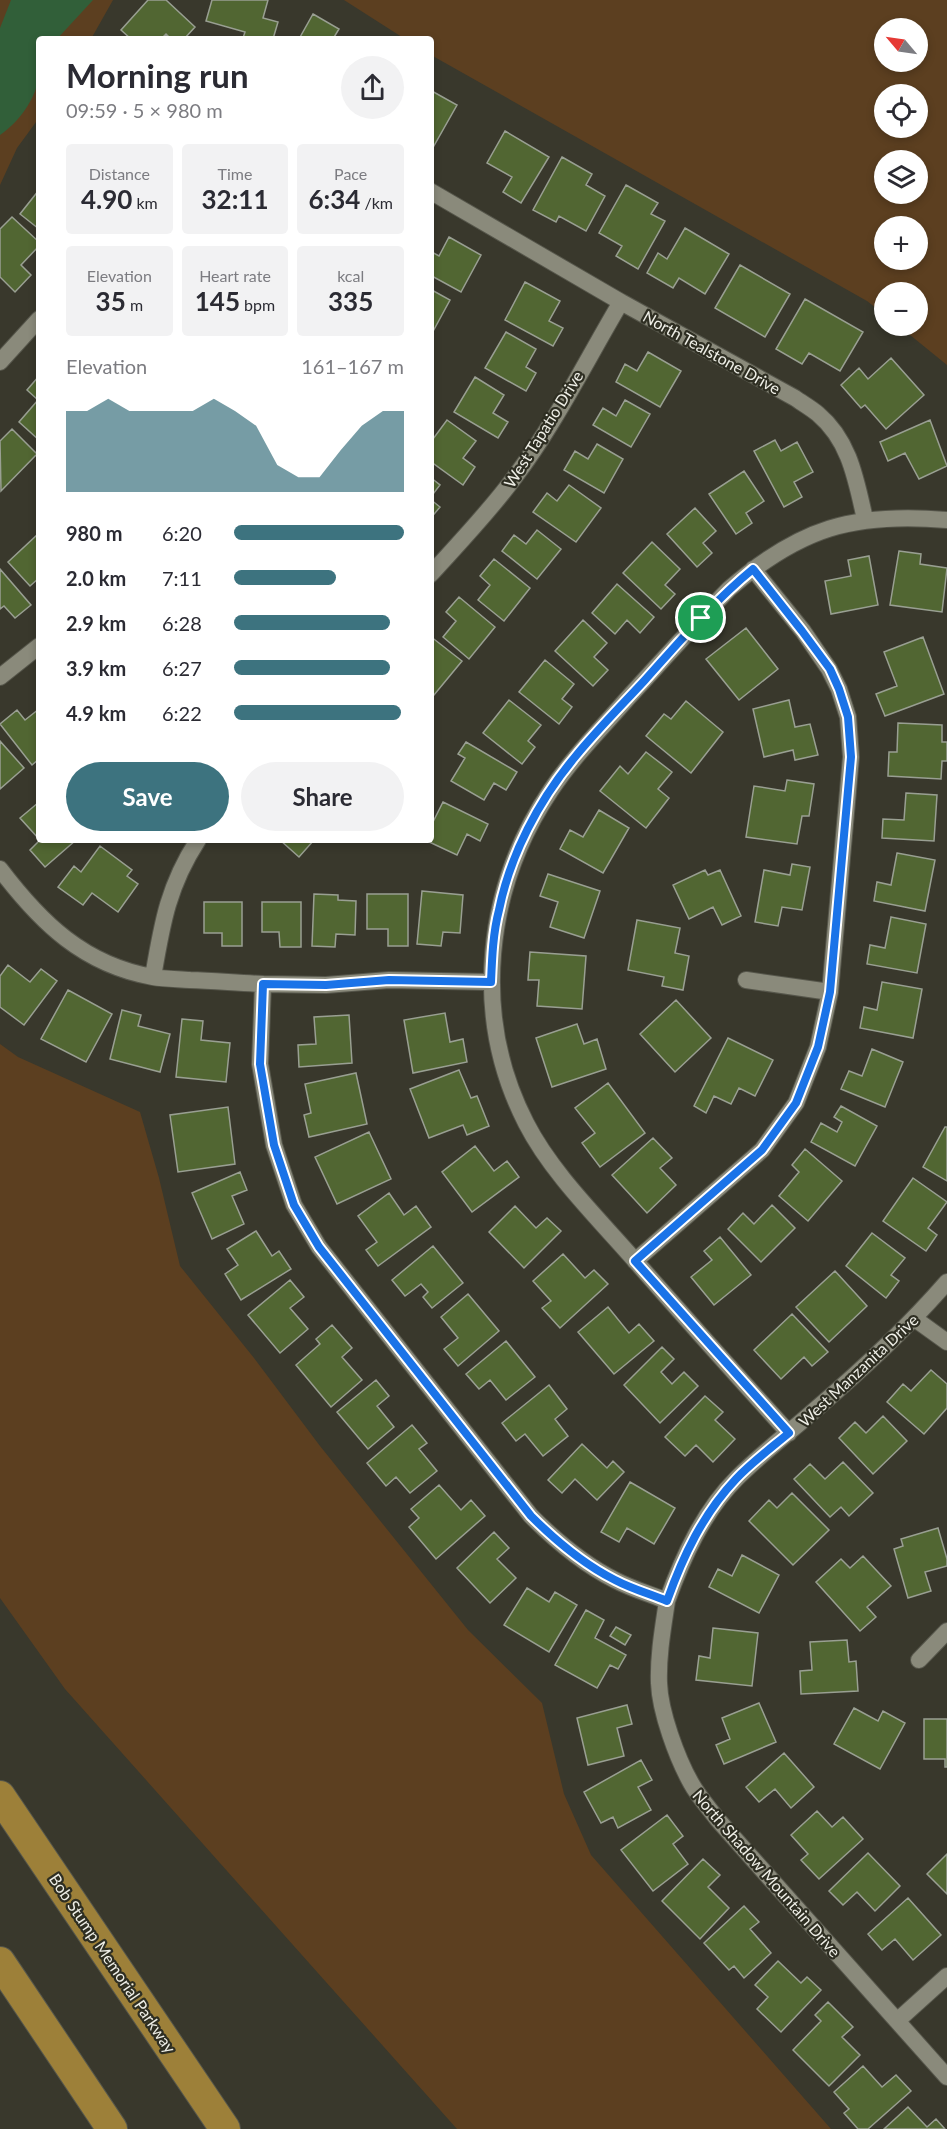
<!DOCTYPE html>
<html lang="en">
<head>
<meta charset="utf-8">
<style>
  body { margin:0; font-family:Lato,sans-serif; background:#f2f2f3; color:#2b2b33; height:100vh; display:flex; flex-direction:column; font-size:22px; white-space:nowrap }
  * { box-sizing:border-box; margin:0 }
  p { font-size:20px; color:#7c7c81 }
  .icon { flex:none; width:33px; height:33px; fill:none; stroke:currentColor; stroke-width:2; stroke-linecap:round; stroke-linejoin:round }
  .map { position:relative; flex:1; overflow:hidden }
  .sheet { position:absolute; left:36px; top:36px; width:398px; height:807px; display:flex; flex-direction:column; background:#fff; border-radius:6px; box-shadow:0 3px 9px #0003 }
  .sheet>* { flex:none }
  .needle { width:39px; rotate:299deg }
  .buttons { position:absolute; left:874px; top:18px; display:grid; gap:12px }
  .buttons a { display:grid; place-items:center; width:54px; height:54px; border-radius:50%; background:#fff; box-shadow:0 3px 9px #0003; font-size:30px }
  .pin { position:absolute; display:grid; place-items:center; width:51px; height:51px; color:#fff; margin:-26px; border:3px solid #fff; border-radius:50%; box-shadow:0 2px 6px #0007 }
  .round { display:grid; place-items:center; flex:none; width:63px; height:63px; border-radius:32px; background:#f2f2f3 }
  .summary { display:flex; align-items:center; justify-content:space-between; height:102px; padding:0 30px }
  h1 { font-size:33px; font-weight:700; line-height:45px }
  .figures { display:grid; grid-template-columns:repeat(3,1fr); gap:9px; height:102px; padding:6px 30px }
  .figures div { display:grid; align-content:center; border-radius:6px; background:#f2f2f3; text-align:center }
  .figures b { font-size:26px; font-weight:700 }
  .figures small { font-size:16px; font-weight:400 }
  .figures p { font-size:16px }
  .chart { height:168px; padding:12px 30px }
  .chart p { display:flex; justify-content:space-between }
  .chart svg { width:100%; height:108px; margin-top:6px; fill:#3d737f; opacity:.7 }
  .primary-button { display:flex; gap:12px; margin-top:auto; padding:12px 30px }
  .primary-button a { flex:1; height:69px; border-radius:36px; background:#3d737f; color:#fff; font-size:24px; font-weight:700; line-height:69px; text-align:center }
  .primary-button a+a { background:#f2f2f3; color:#2b2b33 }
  ul { padding:0 30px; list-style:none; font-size:20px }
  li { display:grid; grid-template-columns:96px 72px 1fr; align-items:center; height:45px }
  li i { height:15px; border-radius:8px; background:#3d737f }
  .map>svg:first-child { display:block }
  .grass { fill:#5c3f20; fill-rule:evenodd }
  .water { fill:#315f39 }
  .building { fill:#516632; stroke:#999f92; stroke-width:1.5 }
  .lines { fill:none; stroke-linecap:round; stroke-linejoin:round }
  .street-casing { stroke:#56564b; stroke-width:18 }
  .highway-casing { stroke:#56564b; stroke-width:32 }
  .street { stroke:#8a8a7b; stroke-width:16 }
  .highway { stroke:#9d8039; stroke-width:30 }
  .route-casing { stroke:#fff; stroke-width:12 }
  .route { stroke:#1a73e8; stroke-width:8 }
  .labels { text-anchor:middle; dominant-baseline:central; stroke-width:4.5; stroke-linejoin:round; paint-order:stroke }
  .street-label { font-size:16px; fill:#efefe7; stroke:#2e2e22 }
</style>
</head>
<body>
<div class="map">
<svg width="947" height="2129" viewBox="0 0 947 2129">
  <rect width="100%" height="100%" fill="#39382c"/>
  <!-- grass -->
  <path class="grass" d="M0,0H113L91,39H39V118L17,148L0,185Z
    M344,0H947V365L899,326H918V292H885V315L867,301L431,55L430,39H405ZM885,28H918V62H885ZM885,94H918V128H885ZM885,160H918V194H885ZM885,226H918V260H885Z
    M0,1044L18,1057L140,1112L159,1178L180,1266L254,1358L320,1446L468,1630L542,1703L564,1794L591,1855L831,2129H457L65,1689L0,1598Z"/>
  <!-- water -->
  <path class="water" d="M11,0H93L57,39H39C39,51 41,65 39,77C35,100 19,122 0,135V28Z"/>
  <!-- building -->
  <path class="building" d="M148,0H166L195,27L184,39H171L166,34L161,39H131L121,30Z
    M212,0H268L263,18L278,22L273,39H245L243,38L245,32L206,21Z
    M313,14L339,29L333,39H299Z
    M430,90L457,105L431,151H430Z
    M505,131L549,157L521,203L503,192L512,177L487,163Z
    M562,157L592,174L586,185L605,196L586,231L559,216L556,222L533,210Z
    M626,185L658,203L651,214L665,221L638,269L616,256L622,246L599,233Z
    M39,190V229L20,214Z
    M12,217L39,242V246L21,265L31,275L15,292L0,277V229Z
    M685,228L729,254L705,294L679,278L673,288L647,273L658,253L667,259Z
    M449,237L481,255L461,292L430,275V251L439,256Z
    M740,265L790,294L765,337L715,308Z
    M525,282L560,301L549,321L563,328L553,346L505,320Z
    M430,289L450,300L431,335H430Z
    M805,299L863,332L840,371L809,353L802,364L776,349Z
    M506,332L536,349L526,367L536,373L526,391L485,368Z
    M648,352L681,371L660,407L616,382L625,364L637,371Z
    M891,358L924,395L886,429L865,405L861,408L841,385L859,368L868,379Z
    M39,376V440L19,422L38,400L27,390Z
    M475,377L504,395L493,413L508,422L498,438L454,412Z
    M625,400L650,414L631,447L593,425L603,408L616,416Z
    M447,420L476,441L463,458L475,467L463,485L430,461V443Z
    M930,420L947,466L919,479L905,453L888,461L880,442Z
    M12,429L37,454L1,491L0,441Z
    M775,440L781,451L797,442L813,472L794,482L802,497L784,507L754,451Z
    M597,444L623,459L604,493L564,470L575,451L588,459Z
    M744,471L764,501L746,513L752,523L736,534L709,494Z
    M430,477L440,485L430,498Z
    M569,485L601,508L576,542L533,512L547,493L557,501Z
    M430,499L440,507L430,519Z
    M695,508L716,531L703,543L712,553L697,567L667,534Z
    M537,530L561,549L537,579L502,551L514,535L526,544Z
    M37,535L39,538V578L30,586L8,562Z
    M652,542L680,569L665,585L675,594L661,609L623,573Z
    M899,551L921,554L920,564L947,568L942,612L890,605Z
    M869,556L878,605L831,614L825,581L851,576L848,560Z
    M494,559L530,588L504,621L478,600L490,585L480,576Z
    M0,569L31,605L15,618L4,606L0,609Z
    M617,584L654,617L640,633L627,620L615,634L592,613Z
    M459,597L495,627L469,659L443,637L456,621L446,612Z
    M583,620L607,643L594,657L608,670L593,686L555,651Z
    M746,628L778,669L739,700L706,659Z
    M430,636L462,661L434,695L430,692Z
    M923,637L944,694L885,716L876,694L897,686L884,652Z
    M545,660L574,684L562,699L572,707L559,724L519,692Z
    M509,700L541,725L528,741L535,747L522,764L483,733Z
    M789,700L795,727L810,724L818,755L795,760L793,750L764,757L753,709Z
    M686,701L723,732L691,773L646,736L664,714L671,719Z
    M39,709V759L32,765L0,724L17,710L25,720Z
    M898,723L942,725V742H947V761H942L941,779L888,776L889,752H897Z
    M0,741L24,768L0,789Z
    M466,742L517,772L506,790L494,783L484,800L451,781L465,758L458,754Z
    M646,752L672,772L658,789L669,798L646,828L600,791L620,766L628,774Z
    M787,780L814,784L809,816H802L797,844L746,837L754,786L785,791Z
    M906,793L937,795L934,841L882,838L883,819L904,820Z
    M39,802V839L20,818Z
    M443,802L488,824L480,841L467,834L457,855L425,840H430V828Z
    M599,810L629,828L603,873L560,849L570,830L583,837Z
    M40,840H76L45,867L30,850Z
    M280,840H314L299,857Z
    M100,846L132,870L127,876L138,884L118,912L92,893L83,905L58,887L74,866L81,872Z
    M897,853L935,860L925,911L874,901L877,882L891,885Z
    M792,864L810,867L802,910L782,907L778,926L755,922L764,870L790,875Z
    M705,870L708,875L720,870L741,916L722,925L713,907L689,919L673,885Z
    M548,874L600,891L584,938L550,927L558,902L540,896Z
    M422,891L463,895L460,933L443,932L441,946L417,944Z
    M314,894L338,895V900L356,901L355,935L336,934L335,947L312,946Z
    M367,894H408V946H388V929H367Z
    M204,902H242V946H222V933H204Z
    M262,902H301V947H280L279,932H262Z
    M891,917L926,924L917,973L867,964L870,945L885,948Z
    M637,920L680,928L675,953L689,956L683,990L662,986L664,977L628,970Z
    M530,952L586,956L582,1009L537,1006L539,980H528Z
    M8,965L30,982L41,969L57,981L24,1025L0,1007V976Z
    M882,982L922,989L913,1038L860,1028L864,1007L877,1010Z
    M68,990L112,1014L86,1062L41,1039Z
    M676,1000L711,1038L675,1072L640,1034Z
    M122,1010L141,1015L138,1026L170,1034L160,1072L110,1059Z
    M445,1013L450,1042L463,1039L467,1062L413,1073L404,1020Z
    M349,1015L352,1063L299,1067L298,1045L316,1044L314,1017Z
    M182,1019L203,1021L201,1040L230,1043L226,1082L176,1077Z
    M577,1024L584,1044L597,1039L606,1069L552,1087L536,1038Z
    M728,1038L773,1060L755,1096L739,1088L731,1104L714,1096L706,1113L694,1106Z
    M872,1049L903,1062L885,1107L841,1089L849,1071L862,1076Z
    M459,1070L471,1098L477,1096L489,1126L467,1135L463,1125L429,1138L410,1089Z
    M356,1073L367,1124L309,1137L304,1115L311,1113L305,1084Z
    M608,1083L645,1133L600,1167L582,1143L595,1133L575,1108Z
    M841,1106L877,1126L855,1166L811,1142L821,1123L837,1132L842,1122L834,1117Z
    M228,1107L235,1164L178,1172L170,1115Z
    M945,1127H947V1181L923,1167Z
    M369,1132L391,1179L337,1204L315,1157Z
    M653,1138L672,1158L660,1168L676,1185L647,1213L612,1175Z
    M475,1146L494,1171L507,1161L519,1177L472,1212L442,1172Z
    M805,1149L842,1181L808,1221L779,1196L799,1172L792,1165Z
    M240,1172L247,1190L232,1196L244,1224L212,1239L192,1193Z
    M913,1178L947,1202L928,1228L937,1235L926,1251L883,1221Z
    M389,1193L404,1215L416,1206L431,1227L378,1266L366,1250L377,1242L358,1216Z
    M772,1205L795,1228L761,1262L728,1229L743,1213L754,1224Z
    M515,1206L536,1228L547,1218L561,1231L524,1268L489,1232Z
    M256,1231L272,1256L279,1251L291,1269L241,1300L225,1274L238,1265L227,1249Z
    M872,1233L905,1258L891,1275L899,1281L886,1298L846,1266Z
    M720,1237L751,1275L714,1305L691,1277L712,1260L704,1251Z
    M433,1246L463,1283L432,1308L423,1297L428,1292L421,1284L405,1296L392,1280Z
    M563,1254L585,1278L594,1270L608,1284L560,1328L542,1308L551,1301L533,1281Z
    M835,1271L867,1306L829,1342L796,1307Z
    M290,1280L304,1297L290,1308L308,1329L280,1353L248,1315Z
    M468,1294L499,1331L458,1366L444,1349L458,1338L441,1317Z
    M608,1307L629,1333L639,1324L654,1341L614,1374L578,1332Z
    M792,1314L828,1352L812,1366L804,1357L781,1379L754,1350Z
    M332,1325L352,1348L342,1357L362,1380L331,1407L296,1365L320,1344L316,1339Z
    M506,1341L535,1377L506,1400L490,1380L479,1389L466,1374Z
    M662,1347L674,1359L661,1372L672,1384L684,1372L698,1386L660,1423L624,1385Z
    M931,1370L947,1384V1408L924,1434L887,1402L903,1384L911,1391Z
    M376,1380L389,1396L377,1406L394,1427L368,1449L337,1412Z
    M549,1385L567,1409L555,1419L568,1436L543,1456L525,1434L516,1441L502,1423Z
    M705,1396L723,1412L715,1420L735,1439L713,1462L696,1445L685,1456L665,1437Z
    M883,1416L907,1441L873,1474L839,1438L855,1422L866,1433Z
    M412,1425L427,1443L419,1449L437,1471L410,1493L396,1477L386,1486L367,1463Z
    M582,1444L607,1468L613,1461L624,1472L597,1500L575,1479L562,1493L548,1480Z
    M843,1462L873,1493L849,1516L841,1507L830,1517L794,1479L810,1464L825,1479Z
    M630,1482L675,1508L654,1544L627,1528L619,1542L601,1532Z
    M439,1485L461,1510L471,1500L485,1516L436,1559L409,1527L419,1518L411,1509Z
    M792,1493L829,1530L793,1565L749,1521L769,1500L777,1508Z
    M938,1528L947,1559V1566L925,1572L931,1591L908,1598L894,1549L903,1546L901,1539Z
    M494,1532L509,1548L497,1559L516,1578L490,1603L457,1568Z
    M742,1555L779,1575L759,1613L709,1587L718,1569L732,1576Z
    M863,1556L891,1586L867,1607L876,1617L860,1631L816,1582L841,1559L850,1568Z
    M527,1588L549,1602L555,1592L577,1605L549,1652L504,1625Z
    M586,1610L604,1620L595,1638L626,1655L618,1669L610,1665L597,1688L555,1665Z
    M616,1627L631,1635L625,1645L610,1636Z
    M713,1628L758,1633L752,1686L696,1680L699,1656L710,1658Z
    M847,1640L849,1662L856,1661L858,1691L801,1694L800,1671L812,1670L810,1642Z
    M759,1703L776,1742L724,1764L716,1745L730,1739L722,1718Z
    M627,1705L632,1724L617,1728L624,1756L588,1765L577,1718Z
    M854,1708L878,1721L883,1711L905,1723L880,1769L834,1744Z
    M924,1719H947V1767H945V1759H924Z
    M784,1753L814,1787L791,1808L775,1789L759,1802L746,1787Z
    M641,1760L652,1780L638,1787L651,1810L618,1828L613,1817L601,1823L584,1792Z
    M817,1811L832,1827L843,1817L863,1839L819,1879L801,1860L808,1854L791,1835Z
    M667,1815L683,1836L673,1844L688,1864L653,1891L621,1850Z
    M868,1853L900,1886L875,1911L857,1892L843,1905L829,1891Z
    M947,1854V1894L927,1874Z
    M703,1859L720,1875L708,1887L729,1908L700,1939L662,1901Z
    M908,1898L941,1935L913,1960L895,1939L882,1950L868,1934Z
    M744,1906L759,1922L750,1929L771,1953L744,1978L734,1966L729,1970L704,1943Z
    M778,1961L801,1983L807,1977L821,1990L781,2032L757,2009L768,1997L755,1985Z
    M828,2002L853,2027L842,2037L860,2055L829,2086L793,2050L821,2021L815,2015Z
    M863,2066L882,2087L896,2075L911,2091L868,2129H858L844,2113L849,2109L834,2092Z
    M908,2107L927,2127L936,2119L945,2129H884Z"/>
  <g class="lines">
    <defs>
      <path id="street" d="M430,191L621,302L795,398C802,403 811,408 818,414C850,441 856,480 865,519
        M0,362L39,319
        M430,575C459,543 489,512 514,478C555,424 586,361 621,302
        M0,677L39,646
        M0,869C41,923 84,965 153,977C165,979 178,979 190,980C215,981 239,983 263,984L260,1064L274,1145L294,1205L319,1247L531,1516C556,1541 583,1564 615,1580C632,1589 650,1594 667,1601C663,1628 658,1656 659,1683C660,1712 677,1758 691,1783C698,1796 709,1808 718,1820L947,2077
        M153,977C162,924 168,886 198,840
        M746,980L830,992
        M263,984L326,985L389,980L491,982
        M635,1261L762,1150L796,1103L818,1047L830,992L851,757L848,717L839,689L829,669L803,631L753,569
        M915,1319L947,1342
        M789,1433C738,1377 688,1321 638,1264C600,1220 552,1174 526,1123C471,1016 485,888 551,790C573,757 601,729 627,699C661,662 694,625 729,589C800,528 853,512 947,520
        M667,1601C683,1557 703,1512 737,1478C761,1454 790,1432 816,1409C863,1369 907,1328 947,1282
        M919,1660L947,1631
        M897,2021L947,1976"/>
      <path id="highway" d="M0,1796L225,2129
        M0,1962L112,2129"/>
    </defs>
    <!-- street casing -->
    <use href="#street" class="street-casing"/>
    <!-- highway casing -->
    <use href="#highway" class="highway-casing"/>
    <!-- street -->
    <use href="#street" class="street"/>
    <!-- highway -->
    <use href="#highway" class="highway"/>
  </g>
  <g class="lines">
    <defs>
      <path id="route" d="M753,569L802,631L830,669L839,689L848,717L851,757L830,992L818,1047L796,1103L762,1150L635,1261L789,1433C771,1448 751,1463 736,1479C703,1514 683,1556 667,1601C650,1594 632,1589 615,1580C583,1564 556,1541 531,1516L319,1247L294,1205L274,1145L260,1064L263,984L326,985L389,980L491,982C492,958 493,933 499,910C510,855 539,800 575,757C597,730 622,705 645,680C680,641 713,602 753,569Z"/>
    </defs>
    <!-- route casing -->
    <use href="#route" class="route-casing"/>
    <!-- route -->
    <use href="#route" class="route"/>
  </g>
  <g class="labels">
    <!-- street labels -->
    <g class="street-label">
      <text transform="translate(712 352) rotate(29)">North Tealstone Drive</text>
      <text transform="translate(543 429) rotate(-58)">West Tapatio Drive</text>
      <text transform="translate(858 1370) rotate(-43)">West Manzanita Drive</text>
      <text transform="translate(767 1873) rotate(49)">North Shadow Mountain Drive</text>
      <text transform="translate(113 1963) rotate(56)">Bob Stump Memorial Parkway</text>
    </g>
  </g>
</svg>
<div class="buttons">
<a><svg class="needle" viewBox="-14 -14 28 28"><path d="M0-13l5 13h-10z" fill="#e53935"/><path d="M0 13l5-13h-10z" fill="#7c7c81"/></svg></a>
<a><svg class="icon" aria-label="locate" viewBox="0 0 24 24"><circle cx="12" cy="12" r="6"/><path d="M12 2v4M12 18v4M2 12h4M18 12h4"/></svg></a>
<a><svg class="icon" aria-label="layers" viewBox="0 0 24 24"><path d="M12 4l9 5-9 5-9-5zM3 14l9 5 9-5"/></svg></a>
<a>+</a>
<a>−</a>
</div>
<div class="pin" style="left:701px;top:618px;background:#1e9e55"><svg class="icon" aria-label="arrive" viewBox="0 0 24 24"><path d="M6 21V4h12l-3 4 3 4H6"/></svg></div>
<section class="sheet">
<div class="summary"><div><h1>Morning run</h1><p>09:59 · 5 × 980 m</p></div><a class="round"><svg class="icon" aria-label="share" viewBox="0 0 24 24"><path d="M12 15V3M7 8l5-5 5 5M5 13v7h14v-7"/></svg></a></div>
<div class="figures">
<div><p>Distance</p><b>4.90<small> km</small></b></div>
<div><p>Time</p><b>32:11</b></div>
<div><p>Pace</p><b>6:34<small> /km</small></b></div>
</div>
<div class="figures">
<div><p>Elevation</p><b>35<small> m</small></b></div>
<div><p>Heart rate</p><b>145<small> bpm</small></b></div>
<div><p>kcal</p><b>335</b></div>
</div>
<div class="chart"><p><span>Elevation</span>161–167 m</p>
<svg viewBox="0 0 160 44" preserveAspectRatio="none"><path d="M0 44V11L10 11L20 6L30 11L40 11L50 11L60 11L70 6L80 11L90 17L100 33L110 38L120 38L130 27L140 17L150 11L160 11V44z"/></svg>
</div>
<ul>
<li><b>980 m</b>6:20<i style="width:100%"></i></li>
<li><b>2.0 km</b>7:11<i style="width:60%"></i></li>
<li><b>2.9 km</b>6:28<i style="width:92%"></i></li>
<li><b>3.9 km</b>6:27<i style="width:92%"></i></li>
<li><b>4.9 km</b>6:22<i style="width:98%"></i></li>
</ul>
<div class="primary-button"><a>Save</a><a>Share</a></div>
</section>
</div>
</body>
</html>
